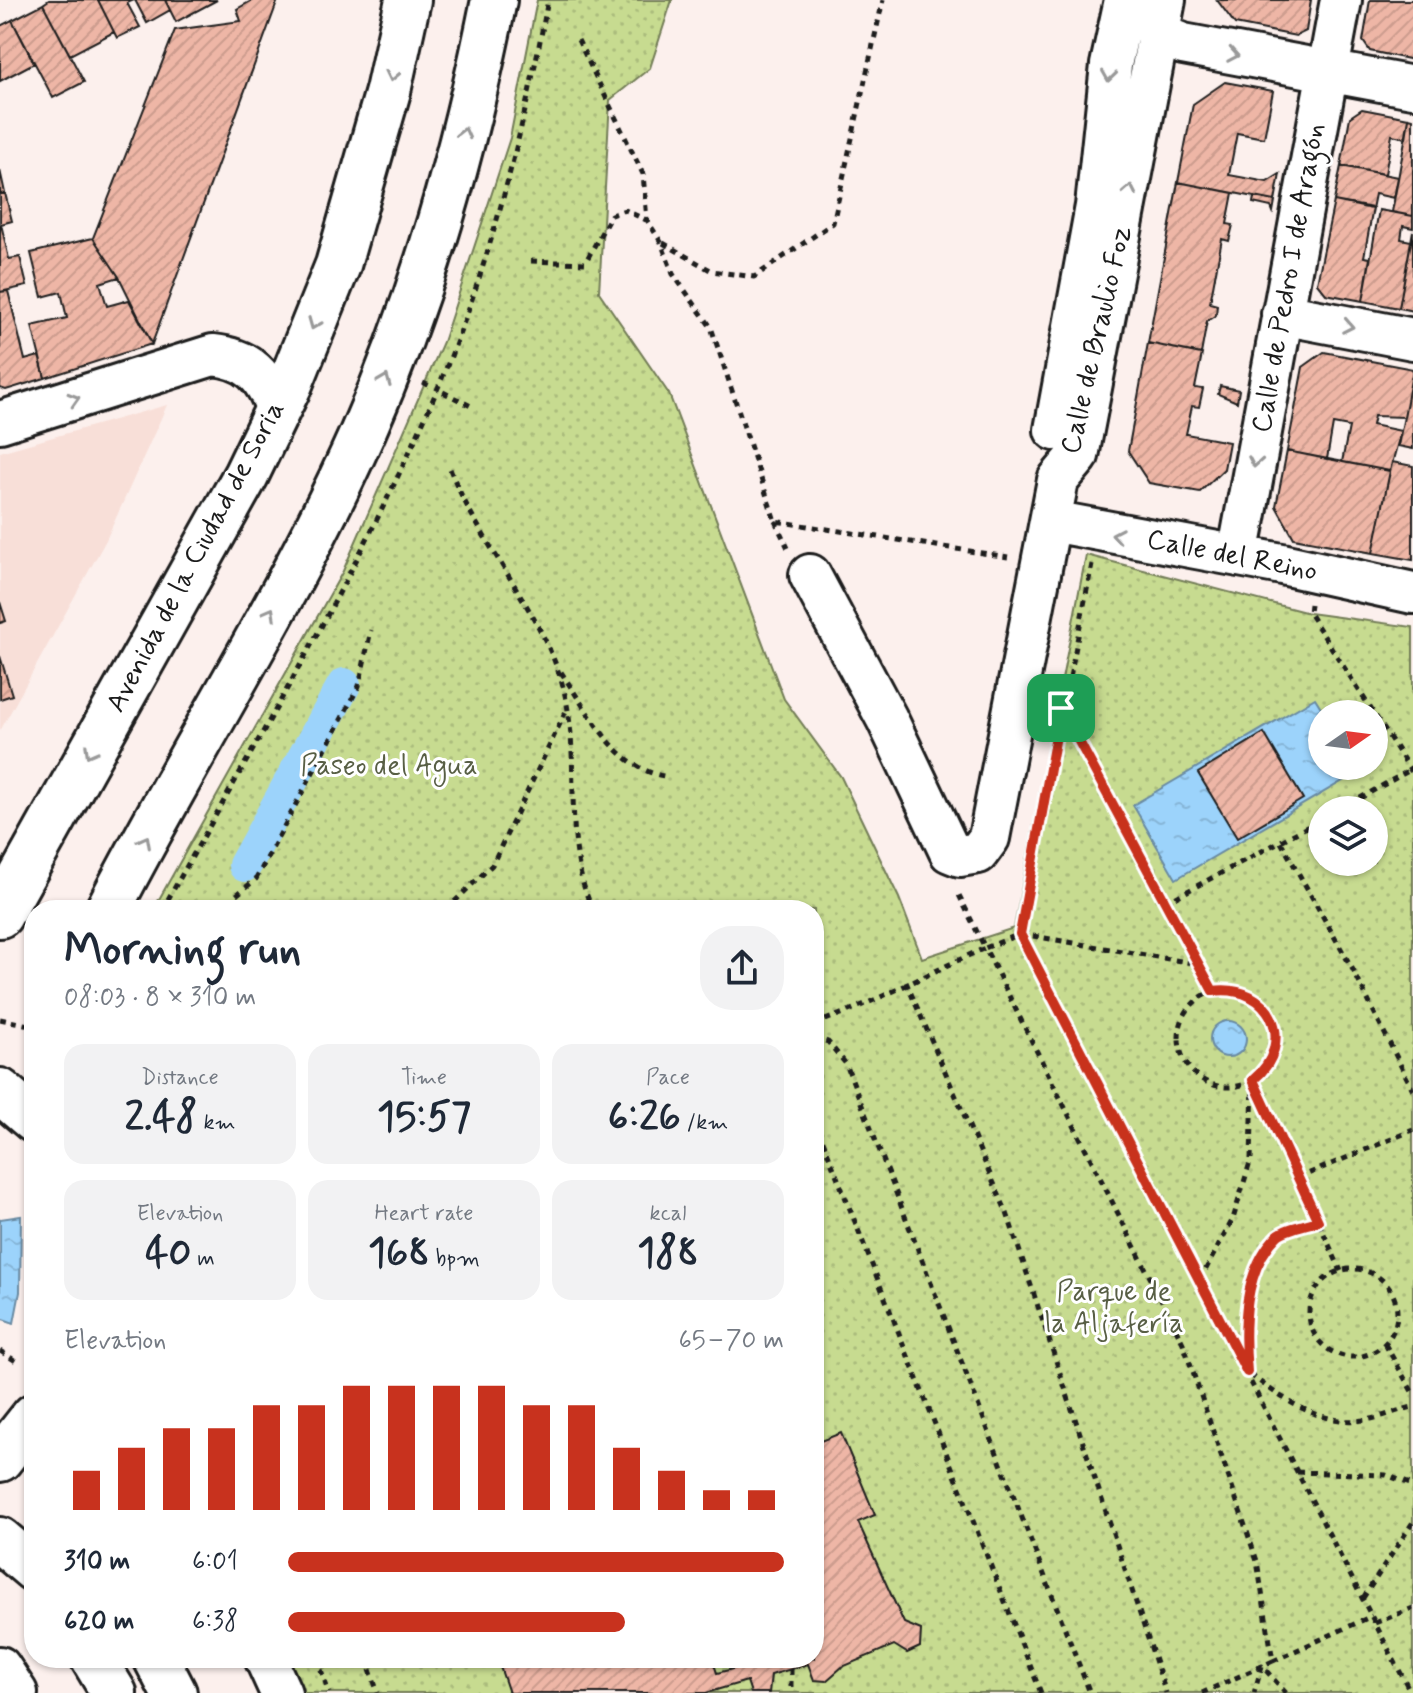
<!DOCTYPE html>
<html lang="en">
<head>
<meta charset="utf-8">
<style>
  body { margin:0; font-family:Mynerve,sans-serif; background:#f2f2f3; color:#1f2937; height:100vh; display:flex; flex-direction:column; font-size:30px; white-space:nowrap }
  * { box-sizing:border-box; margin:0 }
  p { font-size:26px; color:#747a83 }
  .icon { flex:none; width:44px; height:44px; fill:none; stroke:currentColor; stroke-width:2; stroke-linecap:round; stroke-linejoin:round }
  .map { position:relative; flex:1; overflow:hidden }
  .details { position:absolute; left:24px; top:900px; width:800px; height:768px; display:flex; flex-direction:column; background:#fff; border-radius:32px; box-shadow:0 2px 6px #0004 }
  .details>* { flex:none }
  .needle { width:52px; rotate:76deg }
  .buttons { position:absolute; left:1308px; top:700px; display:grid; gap:16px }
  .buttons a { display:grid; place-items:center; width:80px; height:80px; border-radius:50%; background:#fff; box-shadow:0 2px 6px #0004; font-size:40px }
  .pin { position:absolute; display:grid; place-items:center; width:68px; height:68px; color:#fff; margin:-34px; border-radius:16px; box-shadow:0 4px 12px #0006 }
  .round { display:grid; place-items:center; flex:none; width:84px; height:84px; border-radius:32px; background:#f2f2f3 }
  .overview { display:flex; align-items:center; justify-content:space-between; height:136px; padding:0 40px }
  h1 { font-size:44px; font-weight:700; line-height:60px }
  .figures { display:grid; grid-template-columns:repeat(3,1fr); gap:12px; height:136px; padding:8px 40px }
  .figures div { display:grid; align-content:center; border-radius:20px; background:#f2f2f3; text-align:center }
  .figures b { font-size:40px; font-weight:700 }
  .figures small { font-size:22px; font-weight:400 }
  .figures p { font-size:22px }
  .chart { height:224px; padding:16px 40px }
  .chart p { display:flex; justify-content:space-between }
  .chart svg { width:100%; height:144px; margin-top:8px; stroke:#c8321e; stroke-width:6 }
  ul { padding:0 40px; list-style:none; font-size:26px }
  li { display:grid; grid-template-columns:128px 96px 1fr; align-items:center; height:60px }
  li i { height:20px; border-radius:10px; background:#c8321e }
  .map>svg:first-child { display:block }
  .built { fill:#f8dfd8 }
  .park { fill:url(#park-dots); stroke:#727c56; stroke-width:2; fill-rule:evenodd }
  .water { fill:url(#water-ripples); stroke:#698aa2; stroke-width:2 }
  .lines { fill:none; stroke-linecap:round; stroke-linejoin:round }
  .canal { stroke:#9cd3fb; stroke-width:34 }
  .building { fill:url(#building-hatch); stroke:#1c1c1c; stroke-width:2 }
  .minor-casing { stroke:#1c1c1c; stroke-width:46 }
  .major-casing { stroke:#1c1c1c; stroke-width:50 }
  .path { stroke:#1c1c1c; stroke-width:5; stroke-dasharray:6 6; stroke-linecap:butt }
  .minor { stroke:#fff; stroke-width:40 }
  .major { stroke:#fff; stroke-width:44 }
  .oneway { stroke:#999 }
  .route-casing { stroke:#fff; stroke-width:16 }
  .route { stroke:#c8321e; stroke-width:10 }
  .labels { text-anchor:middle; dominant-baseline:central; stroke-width:6; stroke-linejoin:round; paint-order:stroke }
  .street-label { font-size:28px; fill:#1c1c1c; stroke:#fff }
  .park-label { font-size:28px; fill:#585f45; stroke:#fff }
</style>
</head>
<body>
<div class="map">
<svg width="1413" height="1693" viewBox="0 0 1413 1693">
  <defs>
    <pattern id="park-dots" width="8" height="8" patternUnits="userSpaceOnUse" patternTransform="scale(2)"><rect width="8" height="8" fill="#c7db90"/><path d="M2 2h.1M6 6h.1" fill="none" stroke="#aabb7c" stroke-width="1.8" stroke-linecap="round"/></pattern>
    <pattern id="water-ripples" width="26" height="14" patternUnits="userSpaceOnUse" patternTransform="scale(2)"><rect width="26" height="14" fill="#9cd3fb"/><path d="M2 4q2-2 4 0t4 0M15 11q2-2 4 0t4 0" fill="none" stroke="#86b5d7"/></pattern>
    <pattern id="building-hatch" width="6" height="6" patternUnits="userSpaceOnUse" patternTransform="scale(2)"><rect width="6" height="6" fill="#eeb6a6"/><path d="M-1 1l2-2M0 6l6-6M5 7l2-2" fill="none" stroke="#cc9c8e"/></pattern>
  </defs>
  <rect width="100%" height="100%" fill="#fcf0ed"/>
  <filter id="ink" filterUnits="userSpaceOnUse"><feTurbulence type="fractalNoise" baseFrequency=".0125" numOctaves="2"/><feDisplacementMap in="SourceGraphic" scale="16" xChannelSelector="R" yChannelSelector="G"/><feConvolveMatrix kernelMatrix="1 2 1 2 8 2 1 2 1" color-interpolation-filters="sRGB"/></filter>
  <g filter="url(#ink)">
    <!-- built -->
    <path class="built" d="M167,405L106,540L0,731V452Z"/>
    <!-- park -->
    <path class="park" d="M537,0H672L650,68L610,100L599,292L669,394L784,699L841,777L899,898L922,958L1014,928L1086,555L1309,613L1413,627V1693H298L285,1658H814V910H153L343,571L443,342L510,138ZM1322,714H1374V766H1322ZM1322,810H1374V862H1322Z"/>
    <!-- water -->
    <path class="water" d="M1315,698L1325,714L1322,766H1355L1358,772L1176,879L1133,805Z
      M1210 1039a18 18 0 1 1 36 0a18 18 0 1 1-36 0Z
      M21,1216L20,1292L14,1323L0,1318V1219Z"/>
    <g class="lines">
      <!-- canal -->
      <path class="canal" d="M245,865L344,685"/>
    </g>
    <!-- building -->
    <path class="building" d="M49,0H98L114,32L70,55L43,4Z
      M98,0H134L127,3L140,27L117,38Z
      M135,0H165L170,10L147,23Z
      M165,0H217L176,22Z
      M253,0H278L152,344L119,277L93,238L175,30L241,21L237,9Z
      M1217,0H1311L1306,31L1296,36L1235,24Z
      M1413,0V60L1370,51L1363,41L1370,0Z
      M43,4L84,82L53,98L12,20Z
      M12,20L34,63L0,81V26Z
      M1225,82L1273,91L1264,138L1237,133L1229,175L1267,182L1280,174L1275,201L1178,182L1193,104Z
      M1362,109L1409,118L1406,138L1392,135L1385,174L1341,166L1350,117Z
      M1409,118L1413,119V216L1392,212Z
      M1341,166L1398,177L1394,198L1375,194L1372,209L1334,201Z
      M0,170L5,193L0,194Z
      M1178,182L1233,193L1227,224L1233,225L1229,241L1222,239L1210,303L1217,305L1216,315L1207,321L1201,354L1148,343Z
      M5,193L12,221L1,224L9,259L20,257L27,286L0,292V194Z
      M1254,197L1275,201L1273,212L1271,207L1253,203Z
      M1334,201L1373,208L1364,257L1370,258L1363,301L1326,294L1317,283Z
      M1379,210L1413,216V228L1403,226L1401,239L1411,241L1399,308L1363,301Z
      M1413,231V311L1399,308Z
      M93,238L119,277L100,283L107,306L129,300L152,344L45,378L32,326L67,318L61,292L42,297L31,253Z
      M8,291L25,360L39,356L45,378L6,390L0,388V292Z
      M1148,343L1202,354L1195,388L1203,389L1199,407L1192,406L1186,434L1229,442L1224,469L1200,492L1149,483L1128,451Z
      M1324,352L1413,369L1404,417L1374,416L1372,425L1401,431L1390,471L1342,462L1349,427L1333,424L1327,459L1287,451L1303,367Z
      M1413,372V449L1398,446Z
      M1220,386L1239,390L1237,402L1218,394Z
      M1287,451L1390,471L1373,553L1294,538L1276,506Z
      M1392,462L1413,466V560L1373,553Z
      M0,602L6,621L0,623Z
      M0,656L12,695L0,699Z
      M1264,733L1303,799L1237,838L1198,773Z
      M814,1431L818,1442L841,1433L875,1515L858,1522L904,1623L921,1630L920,1647L907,1653L894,1645L842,1667L826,1681L814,1680L808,1664L771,1675L769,1693H751L747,1681L706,1693H509L497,1658H712L717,1673L775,1658H814Z"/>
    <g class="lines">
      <defs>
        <path id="minor" d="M1143,17L1158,34L1183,44L1413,87
          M1282,314L1413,339
          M0,422L213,355C250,359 265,376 277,410
          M1055,430L1096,206L1111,65L1125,0
          M1051,521L1282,564L1413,593
          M1238,556L1341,0
          M810,575L887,719L950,852L960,856L978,853L989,838L1058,480L1078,456L1165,0
          M265,1658L281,1693
          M0,1667L17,1693"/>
        <path id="major" d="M108,910C190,750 289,598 362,434C424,294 464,150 494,0
          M0,915L246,475L290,384L338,265L388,91L408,0
          M0,1091L34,1120
          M0,1459L34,1416
          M0,1540L34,1569
          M93,1658L114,1693
          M156,1658L174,1693"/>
      </defs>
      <!-- minor casing -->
      <use href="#minor" class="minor-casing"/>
      <!-- major casing -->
      <use href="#major" class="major-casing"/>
      <!-- path -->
      <path class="path" d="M578,40L643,174L647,220L661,242L673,274L711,327L775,521L1008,557
        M663,243L712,271L754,277L833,223L883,0
        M531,261L585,263L611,215L625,210L646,220
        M423,383L433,387
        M443,392L475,408
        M450,469C478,542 544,614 563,687C583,760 560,840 593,910
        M775,521L788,548
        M1092,564L1020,934L985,948L1183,1343L1257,1561L1273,1661L1262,1666L1254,1693
        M1310,604L1309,613L1413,774
        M561,672C587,710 615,768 664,776
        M1062,709L1213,991
        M1339,810L1410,770
        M1281,842L1353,970L1413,1090
        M1165,903L1322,819
        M162,910C258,739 360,570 437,390C490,267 523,131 548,0
        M218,910L256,879L359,686L371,630
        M446,910L492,865L567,709
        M1020,934L1411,1693
        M1021,934L1198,964
        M906,982L1007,1213L1166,1693
        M1179 1038a49 49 0 1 1 98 0a49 49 0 1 1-98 0Z
        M0,1019L34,1026
        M814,1024C873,1004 928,973 985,948L957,891
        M814,1037L828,1042L846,1064L1090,1693
        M1254,1081L1341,1271
        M814,1118L1041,1693
        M1298,1178L1413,1130
        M1318,1221C1306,1225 1293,1227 1282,1233C1244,1252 1244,1336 1247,1372C1281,1398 1319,1426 1365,1420C1381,1418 1397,1410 1413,1407
        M1309 1313a44 44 0 1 1 88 0a44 44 0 1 1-88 0Z
        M1200,1280L1233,1219L1251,1159L1253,1080
        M1385,1344L1413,1393
        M0,1351L16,1361
        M1297,1472L1386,1475L1413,1485
        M1363,1598L1413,1522
        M1375,1623L1413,1608
        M317,1658L329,1693
        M366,1658L378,1693
        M1273,1661L1372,1616
        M791,1669V1693
        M1202,1693L1262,1666L1286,1693"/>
      <!-- minor -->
      <use href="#minor" class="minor"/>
      <!-- major -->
      <use href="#major" class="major"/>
    </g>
    <!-- one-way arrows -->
    <defs><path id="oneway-chevron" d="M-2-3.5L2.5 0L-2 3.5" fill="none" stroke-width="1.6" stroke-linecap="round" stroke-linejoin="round" transform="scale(2)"/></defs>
    <g class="oneway">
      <use href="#oneway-chevron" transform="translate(1233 55) rotate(10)"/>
      <use href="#oneway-chevron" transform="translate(392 76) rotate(102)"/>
      <use href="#oneway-chevron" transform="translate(1109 76) rotate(98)"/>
      <use href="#oneway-chevron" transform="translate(464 133) rotate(-76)"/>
      <use href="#oneway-chevron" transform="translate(1130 190) rotate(-79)"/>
      <use href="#oneway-chevron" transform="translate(314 324) rotate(112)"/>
      <use href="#oneway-chevron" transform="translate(1348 326) rotate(11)"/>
      <use href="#oneway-chevron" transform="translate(385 380) rotate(-68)"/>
      <use href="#oneway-chevron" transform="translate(74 399) rotate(-17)"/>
      <use href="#oneway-chevron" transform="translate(1255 462) rotate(100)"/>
      <use href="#oneway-chevron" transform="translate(1117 535) rotate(-170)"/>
      <use href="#oneway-chevron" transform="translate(270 613) rotate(-61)"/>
      <use href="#oneway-chevron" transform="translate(90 752) rotate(119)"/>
      <use href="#oneway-chevron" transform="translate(145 841) rotate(-62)"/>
    </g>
  </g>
  <g class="lines" filter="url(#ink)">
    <defs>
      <path id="route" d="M1061,708L1213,991C1271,983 1298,1043 1253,1080L1318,1221C1306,1225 1286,1228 1277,1236C1243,1270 1243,1328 1247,1372L1020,934Z"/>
    </defs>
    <!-- route casing -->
    <use href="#route" class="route-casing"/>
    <!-- route -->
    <use href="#route" class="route"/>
  </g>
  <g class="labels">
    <!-- street labels -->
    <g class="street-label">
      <text transform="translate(1289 278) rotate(-80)">Calle de Pedro I de Aragón</text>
      <text transform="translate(1097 340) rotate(-77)">Calle de Braulio Foz</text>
      <text transform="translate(1232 556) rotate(11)">Calle del Reino</text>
      <text transform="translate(196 557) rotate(-62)">Avenida de la Ciudad de Soria</text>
    </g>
    <!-- park labels -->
    <g class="park-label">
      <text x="389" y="766">Paseo del Agua</text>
      <text x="1114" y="1292">Parque de<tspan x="1114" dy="32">la Aljafería</tspan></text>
    </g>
  </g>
</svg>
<div class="buttons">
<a><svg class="needle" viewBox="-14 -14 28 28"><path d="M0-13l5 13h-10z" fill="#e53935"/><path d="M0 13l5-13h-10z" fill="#747a83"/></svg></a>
<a><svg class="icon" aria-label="layers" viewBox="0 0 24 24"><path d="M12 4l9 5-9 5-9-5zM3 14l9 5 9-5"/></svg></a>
</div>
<div class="pin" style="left:1061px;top:708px;background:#1e9e55"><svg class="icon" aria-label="arrive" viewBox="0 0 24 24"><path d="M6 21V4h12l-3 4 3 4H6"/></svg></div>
<section class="details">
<div class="overview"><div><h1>Morning run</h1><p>08:03 · 8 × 310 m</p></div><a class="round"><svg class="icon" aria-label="share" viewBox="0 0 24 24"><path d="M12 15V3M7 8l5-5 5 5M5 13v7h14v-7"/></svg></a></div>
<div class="figures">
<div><p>Distance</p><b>2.48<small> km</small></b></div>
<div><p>Time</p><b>15:57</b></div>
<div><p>Pace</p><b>6:26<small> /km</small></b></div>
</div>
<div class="figures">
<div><p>Elevation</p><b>40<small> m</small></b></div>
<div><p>Heart rate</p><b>168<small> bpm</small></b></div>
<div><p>kcal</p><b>188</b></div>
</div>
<div class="chart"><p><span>Elevation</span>65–70 m</p>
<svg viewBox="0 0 160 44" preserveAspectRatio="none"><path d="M5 44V32M15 44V25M25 44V19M35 44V19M45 44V12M55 44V12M65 44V6M75 44V6M85 44V6M95 44V6M105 44V12M115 44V12M125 44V25M135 44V32M145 44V38M155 44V38"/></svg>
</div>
<ul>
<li><b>310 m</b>6:01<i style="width:100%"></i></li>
<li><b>620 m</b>6:38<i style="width:68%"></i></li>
</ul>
</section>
</div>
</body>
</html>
